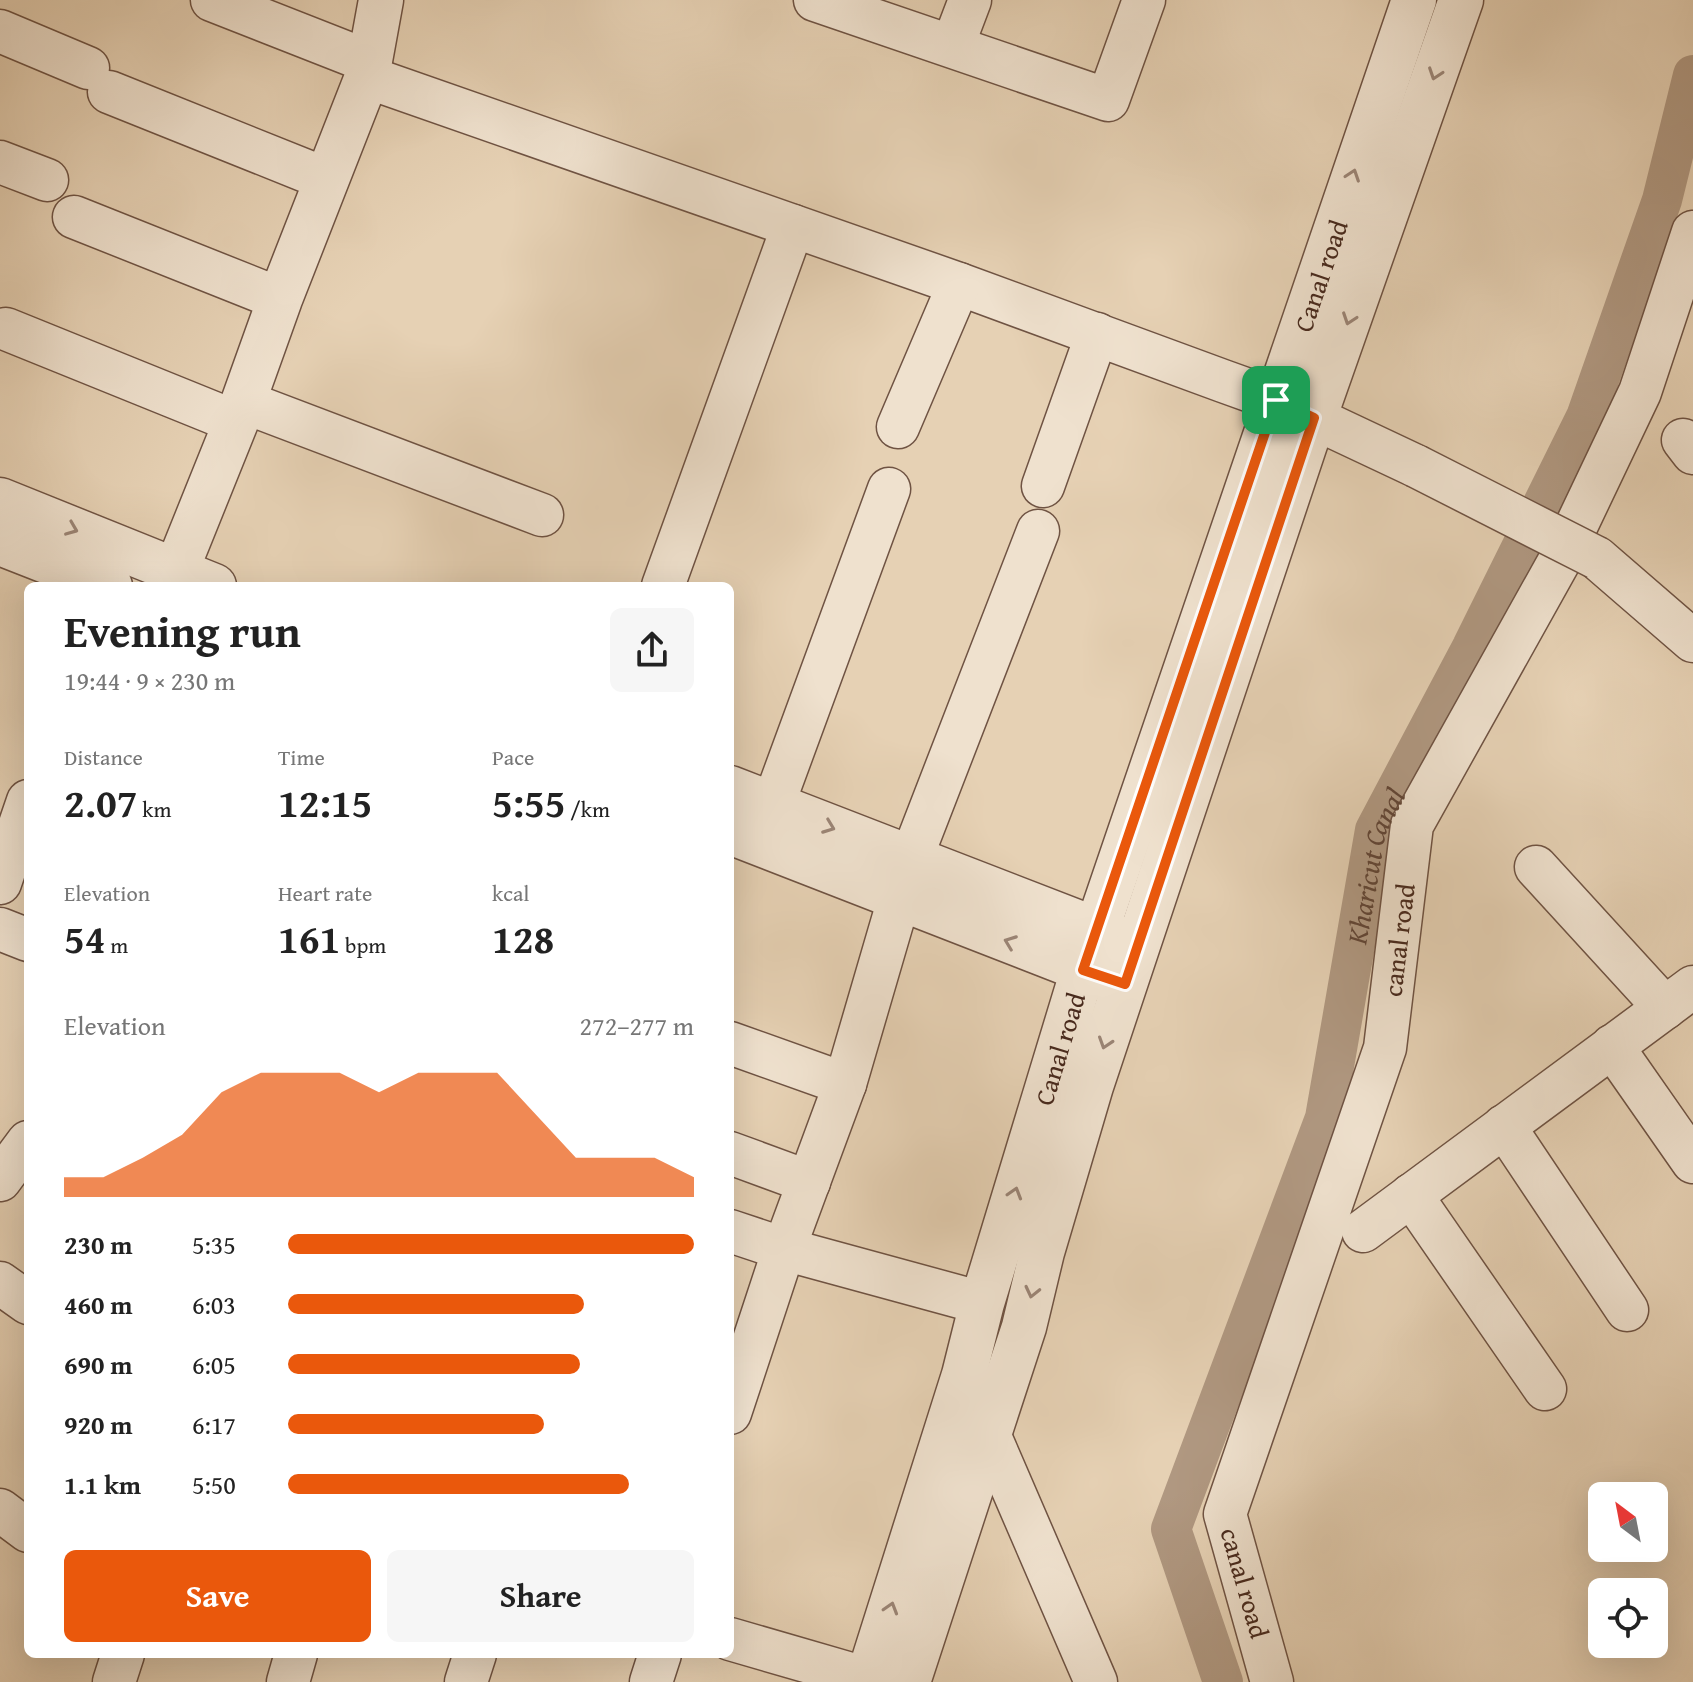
<!DOCTYPE html>
<html lang="en">
<head>
<meta charset="utf-8">
<style>
  body { margin:0; font-family:"Gentium Book Plus",serif; background:#f6f6f6; color:#222; height:100vh; display:flex; flex-direction:column; font-size:30px; white-space:nowrap }
  * { box-sizing:border-box; margin:0 }
  p { font-size:26px; color:#767676 }
  .icon { flex:none; width:44px; height:44px; fill:none; stroke:currentColor; stroke-width:2; stroke-linecap:round; stroke-linejoin:round }
  .map { position:relative; flex:1; overflow:hidden }
  .details { position:absolute; left:24px; top:582px; width:710px; height:1076px; display:flex; flex-direction:column; background:#fff; border-radius:12px; box-shadow:0 8px 32px #0002 }
  .details>* { flex:none }
  .needle { width:52px; rotate:328deg }
  .tools { position:absolute; left:1588px; top:1482px; display:grid; gap:16px }
  .tools a { display:grid; place-items:center; width:80px; height:80px; border-radius:12px; background:#fff; box-shadow:0 8px 32px #0002; font-size:40px }
  .pin { position:absolute; display:grid; place-items:center; width:68px; height:68px; color:#fff; margin:-34px; border-radius:16px; box-shadow:0 4px 12px #0006 }
  .round { display:grid; place-items:center; flex:none; width:84px; height:84px; border-radius:12px; background:#f6f6f6 }
  .overview { display:flex; align-items:center; justify-content:space-between; height:136px; padding:0 40px }
  h1 { font-size:44px; font-weight:600; line-height:60px }
  .metrics { display:grid; grid-template-columns:repeat(3,1fr); gap:12px; height:136px; padding:8px 40px }
  .metrics div { display:grid; align-content:center }
  .metrics b { font-size:40px; font-weight:600 }
  .metrics small { font-size:22px; font-weight:400 }
  .metrics p { font-size:22px }
  .chart { height:224px; padding:16px 40px }
  .chart p { display:flex; justify-content:space-between }
  .chart svg { width:100%; height:144px; margin-top:8px; fill:#ea580c; opacity:.7 }
  .cta { display:flex; gap:16px; margin-top:auto; padding:16px 40px }
  .cta a { flex:1; height:92px; border-radius:12px; background:#ea580c; color:#fff; font-size:32px; font-weight:600; line-height:92px; text-align:center }
  .cta a+a { background:#f6f6f6; color:#222 }
  ul { padding:0 40px; list-style:none; font-size:26px }
  li { display:grid; grid-template-columns:128px 96px 1fr; align-items:center; height:60px }
  li i { height:20px; border-radius:10px; background:#ea580c }
  .map>svg:first-child { display:block }
  .lines { fill:none; stroke-linecap:round; stroke-linejoin:round }
  .canal { stroke:#b09881; stroke-width:40 }
  .minor-casing { stroke:#6f5343; stroke-width:45 }
  .tertiary-casing { stroke:#6f5343; stroke-width:47 }
  .minor { stroke:#efe1ce; stroke-width:42 }
  .tertiary { stroke:#efe1ce; stroke-width:44 }
  .minor-bridge-casing { stroke:#6f5343; stroke-width:45; stroke-linecap:butt }
  .minor-bridge { stroke:#efe1ce; stroke-width:42 }
  .oneway { stroke:#9b8576 }
  .route-casing { stroke:#fff; stroke-width:16 }
  .route { stroke:#ea580c; stroke-width:10 }
  .labels { text-anchor:middle; dominant-baseline:central; stroke-width:6; stroke-linejoin:round; paint-order:stroke }
  .street-label { font-size:26px; fill:#47291d; stroke:#efe1ce }
  .water-label { font-size:28px; font-style:italic; fill:#614536; stroke:#efe1ce }
</style>
</head>
<body>
<div class="map">
<svg width="1693" height="1682" viewBox="0 0 1693 1682">
  <rect width="100%" height="100%" fill="#e6d1b4"/>
  <filter id="stains"><feTurbulence type="fractalNoise" baseFrequency=".0025" numOctaves="4"/><feColorMatrix values="0 0 0 0 .2 0 0 0 0 .09 0 0 0 0 .02 0 0 0 .5 -.17"/></filter>
  <radialGradient id="worn" r=".72"><stop offset=".6" stop-color="#630" stop-opacity="0"/><stop offset="1" stop-color="#630" stop-opacity=".3"/></radialGradient>
  <g class="lines">
    <!-- canal -->
    <path class="canal" id="s1" d="M1223,1682L1171,1529L1325,1118L1375,830L1472,647L1586,417L1662,200L1693,75"/>
    <defs>
      <g id="minor">
        <path d="M212,0L370,62"/>
        <path d="M815,0L1108,100L1144,0"/>
        <path d="M0,31L88,68"/>
        <path d="M953,45L970,0"/>
        <path d="M367,77L959,284L1223,381L1276,400L1416,466"/>
        <path d="M109,92L326,179"/>
        <path d="M0,162L47,180"/>
        <path d="M74,217L280,299"/>
        <path d="M6,329L236,422"/>
        <path d="M244,402L542,515"/>
        <path d="M898,427L959,284"/>
        <path d="M1683,440L1693,453"/>
        <path d="M1043,486L1097,334"/>
        <path d="M1597,558L1693,641"/>
        <path d="M663,586L793,226"/>
        <path d="M773,805L889,489"/>
        <path d="M911,859L1038,531"/>
        <path d="M1536,867L1665,1008"/>
        <path d="M0,883L28,801"/>
        <path d="M0,929L28,940"/>
        <path d="M730,1043L845,1084"/>
        <path d="M1612,1046L1693,1162"/>
        <path d="M1504,1126L1627,1310"/>
        <path d="M730,1153L809,1182"/>
        <path d="M0,1180L28,1142"/>
        <path d="M1411,1195L1545,1389"/>
        <path d="M730,1231L784,1249L982,1303"/>
        <path d="M1363,1231L1693,987"/>
        <path d="M0,1283L28,1303"/>
        <path d="M979,1411L1096,1682"/>
        <path d="M730,1413L784,1249L845,1084L899,899"/>
        <path d="M0,1510L28,1531"/>
        <path d="M730,1639L868,1679"/>
        <path d="M114,1682L123,1654"/>
        <path d="M288,1682L296,1654"/>
        <path d="M466,1682L475,1654"/>
        <path d="M651,1682L660,1654"/>
        <path id="s2" d="M1272,1682L1225,1514L1385,1048L1412,825L1561,558L1640,392L1693,232"/>
      </g>
      <g id="tertiary">
        <path d="M0,500L214,586"/>
        <path d="M0,543L110,586"/>
        <path d="M170,586L236,422L280,299L367,77L381,0"/>
        <path d="M730,788L1123,940"/>
        <path d="M730,832L1108,979"/>
        <path id="s3" d="M867,1682L964,1375L982,1303L1083,970L1414,0"/>
        <path d="M908,1682L1024,1327L1042,1252L1091,1086L1305,444L1461,0"/>
      </g>
    </defs>
    <!-- minor casing -->
    <use href="#minor" class="minor-casing"/>
    <!-- tertiary casing -->
    <use href="#tertiary" class="tertiary-casing"/>
    <!-- minor -->
    <use href="#minor" class="minor"/>
    <!-- tertiary -->
    <use href="#tertiary" class="tertiary"/>
    <defs>
      <path id="minor-bridge" d="M1416,466L1597,558"/>
    </defs>
    <!-- minor-bridge casing -->
    <use href="#minor-bridge" class="minor-bridge-casing"/>
    <!-- minor-bridge -->
    <use href="#minor-bridge" class="minor-bridge"/>
  </g>
  <!-- one-way arrows -->
  <defs><path id="oneway-chevron" d="M-2-3.5L2.5 0L-2 3.5" fill="none" stroke-width="1.6" stroke-linecap="round" stroke-linejoin="round" transform="scale(2)"/></defs>
  <g class="oneway">
    <use href="#oneway-chevron" transform="translate(1435 74) rotate(109)"/>
    <use href="#oneway-chevron" transform="translate(1353 175) rotate(-71)"/>
    <use href="#oneway-chevron" transform="translate(1349 319) rotate(109)"/>
    <use href="#oneway-chevron" transform="translate(72 529) rotate(22)"/>
    <use href="#oneway-chevron" transform="translate(829 827) rotate(21)"/>
    <use href="#oneway-chevron" transform="translate(1010 942) rotate(-159)"/>
    <use href="#oneway-chevron" transform="translate(1105 1043) rotate(108)"/>
    <use href="#oneway-chevron" transform="translate(1015 1193) rotate(-73)"/>
    <use href="#oneway-chevron" transform="translate(1032 1292) rotate(103)"/>
    <use href="#oneway-chevron" transform="translate(891 1608) rotate(-73)"/>
  </g>
  <g class="lines">
    <defs>
      <path id="route" d="M1276,400L1314,418L1125,984L1083,970Z"/>
    </defs>
    <!-- route casing -->
    <use href="#route" class="route-casing"/>
    <!-- route -->
    <use href="#route" class="route"/>
  </g>
  <g class="labels">
    <!-- street labels -->
    <g class="street-label">
      <text stroke="none"><textPath href="#s3" startOffset="1478">Canal road</textPath></text>
      <text stroke="none"><textPath href="#s2" startOffset="776">canal road</textPath></text>
      <text stroke="none"><textPath href="#s3" startOffset="662">Canal road</textPath></text>
      <text transform="translate(1245 1583) rotate(74)">canal road</text>
    </g>
    <!-- water labels -->
    <g class="water-label">
      <text stroke="none"><textPath href="#s1" startOffset="858">Kharicut Canal</textPath></text>
    </g>
  </g>
  <rect width="100%" height="100%" filter="url(#stains)"/>
  <rect width="100%" height="100%" fill="url(#worn)"/>
</svg>
<div class="tools">
<a><svg class="needle" viewBox="-14 -14 28 28"><path d="M0-13l5 13h-10z" fill="#e53935"/><path d="M0 13l5-13h-10z" fill="#767676"/></svg></a>
<a><svg class="icon" aria-label="locate" viewBox="0 0 24 24"><circle cx="12" cy="12" r="6"/><path d="M12 2v4M12 18v4M2 12h4M18 12h4"/></svg></a>
</div>
<div class="pin" style="left:1276px;top:400px;background:#1e9e55"><svg class="icon" aria-label="arrive" viewBox="0 0 24 24"><path d="M6 21V4h12l-3 4 3 4H6"/></svg></div>
<section class="details">
<div class="overview"><div><h1>Evening run</h1><p>19:44 · 9 × 230 m</p></div><a class="round"><svg class="icon" aria-label="share" viewBox="0 0 24 24"><path d="M12 15V3M7 8l5-5 5 5M5 13v7h14v-7"/></svg></a></div>
<div class="metrics">
<div><p>Distance</p><b>2.07<small> km</small></b></div>
<div><p>Time</p><b>12:15</b></div>
<div><p>Pace</p><b>5:55<small> /km</small></b></div>
</div>
<div class="metrics">
<div><p>Elevation</p><b>54<small> m</small></b></div>
<div><p>Heart rate</p><b>161<small> bpm</small></b></div>
<div><p>kcal</p><b>128</b></div>
</div>
<div class="chart"><p><span>Elevation</span>272–277 m</p>
<svg viewBox="0 0 160 44" preserveAspectRatio="none"><path d="M0 44V38L10 38L20 32L30 25L40 12L50 6L60 6L70 6L80 12L90 6L100 6L110 6L120 19L130 32L140 32L150 32L160 38V44z"/></svg>
</div>
<ul>
<li><b>230 m</b>5:35<i style="width:100%"></i></li>
<li><b>460 m</b>6:03<i style="width:73%"></i></li>
<li><b>690 m</b>6:05<i style="width:72%"></i></li>
<li><b>920 m</b>6:17<i style="width:63%"></i></li>
<li><b>1.1 km</b>5:50<i style="width:84%"></i></li>
</ul>
<div class="cta"><a>Save</a><a>Share</a></div>
</section>
</div>
</body>
</html>
